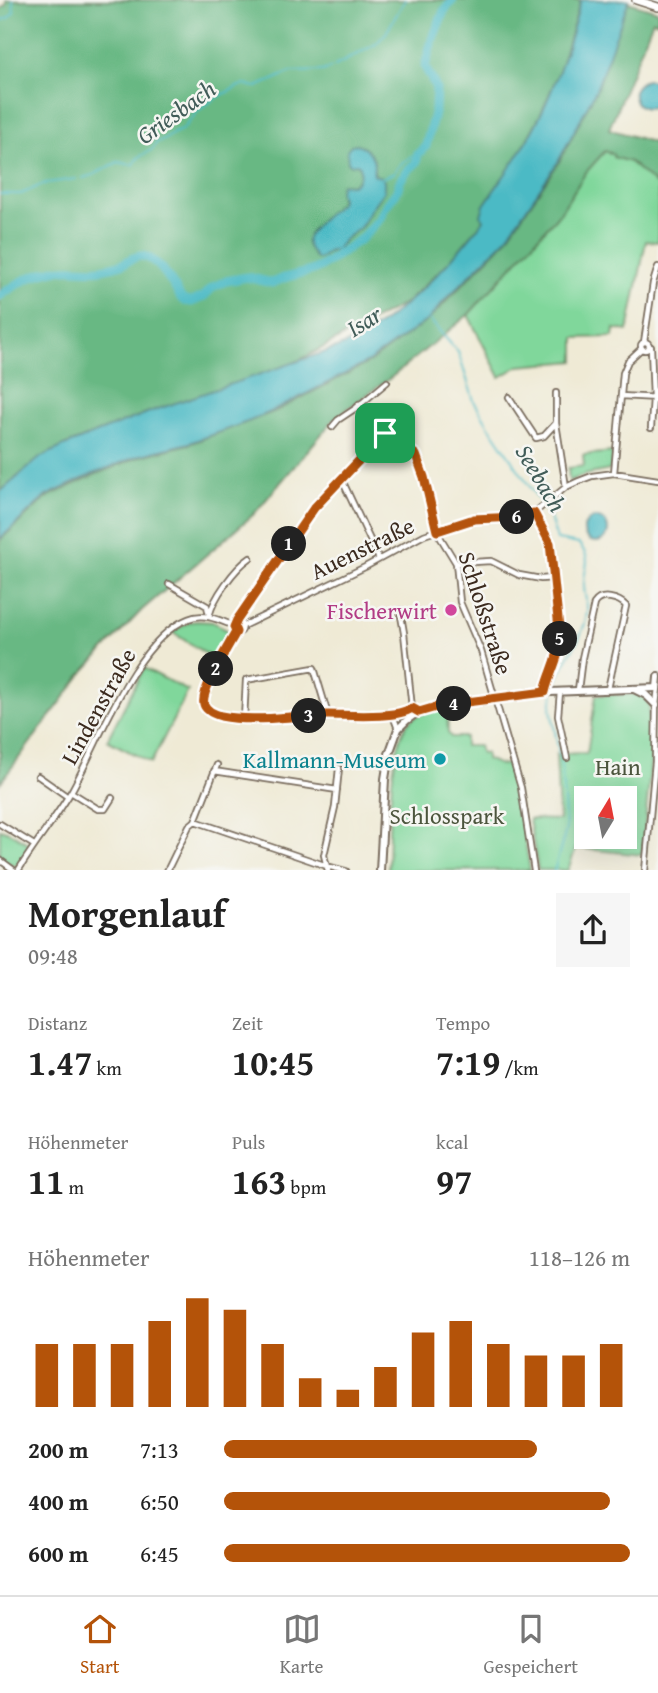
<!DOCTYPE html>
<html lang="de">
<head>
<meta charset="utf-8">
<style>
  body { margin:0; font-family:"Gentium Book Plus",serif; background:#f6f6f6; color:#222; height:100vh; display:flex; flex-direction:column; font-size:26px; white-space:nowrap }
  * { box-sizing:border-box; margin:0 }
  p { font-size:23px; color:#767676 }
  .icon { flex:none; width:38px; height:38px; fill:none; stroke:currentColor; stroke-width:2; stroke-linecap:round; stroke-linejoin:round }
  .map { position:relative; height:870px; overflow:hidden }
  .panel { display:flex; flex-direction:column; background:#fff; flex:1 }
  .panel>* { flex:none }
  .needle { width:46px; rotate:10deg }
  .tools { position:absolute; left:574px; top:786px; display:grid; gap:14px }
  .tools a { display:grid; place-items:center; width:63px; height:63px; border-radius:0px; background:#fff; box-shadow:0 7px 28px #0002; font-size:35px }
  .pin { position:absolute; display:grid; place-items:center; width:60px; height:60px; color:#fff; margin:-30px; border-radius:14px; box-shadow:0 4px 10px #0006 }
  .km { position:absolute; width:35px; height:35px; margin:-18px; border-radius:50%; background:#222; color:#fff; font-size:19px; line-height:35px; text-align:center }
  .round { display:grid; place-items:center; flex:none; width:74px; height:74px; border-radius:0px; background:#f6f6f6 }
  .head { display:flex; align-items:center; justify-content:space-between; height:119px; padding:0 28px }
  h1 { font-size:38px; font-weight:700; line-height:52px }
  .metrics { display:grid; grid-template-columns:repeat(3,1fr); gap:10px; height:119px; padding:7px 28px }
  .metrics div { display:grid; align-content:center }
  .metrics b { font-size:35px; font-weight:700 }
  .metrics small { font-size:19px; font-weight:400 }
  .metrics p { font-size:19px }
  .chart { height:196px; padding:14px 28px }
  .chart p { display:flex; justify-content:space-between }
  .chart svg { width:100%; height:126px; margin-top:7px; stroke:#b45309; stroke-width:6 }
  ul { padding:0 28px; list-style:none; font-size:23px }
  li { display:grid; grid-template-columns:112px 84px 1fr; align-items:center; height:52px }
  li i { height:18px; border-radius:9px; background:#b45309 }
  .dock { display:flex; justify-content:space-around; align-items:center; height:98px; border-top:2px solid #e0e0e0; background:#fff; font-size:19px; color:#767676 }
  .dock a { display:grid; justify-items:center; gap:4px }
  .dock .selected { color:#b45309 }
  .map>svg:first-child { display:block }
  .green { fill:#80d79b; stroke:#5e805c; stroke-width:2; fill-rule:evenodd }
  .forest { fill:#68b883; stroke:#527150; stroke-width:2; fill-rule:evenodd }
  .water { fill:#4cbac5; stroke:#447272; stroke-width:2 }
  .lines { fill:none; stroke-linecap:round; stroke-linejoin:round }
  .stream { stroke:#4cbac5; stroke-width:2 }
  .river { stroke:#4cbac5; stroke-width:9 }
  .street-casing { stroke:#7a6d5e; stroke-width:8 }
  .secondary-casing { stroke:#7a6d5e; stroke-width:10 }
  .primary-casing { stroke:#7a6d5e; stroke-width:10 }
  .street { stroke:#fff; stroke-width:4.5 }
  .secondary { stroke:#fff; stroke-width:6 }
  .primary { stroke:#fff; stroke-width:7 }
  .route-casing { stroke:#fff; stroke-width:14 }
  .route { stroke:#b45309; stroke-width:9 }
  .hotel-dot { fill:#d1479c; stroke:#f6f6f2; stroke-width:2.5 }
  .culture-dot { fill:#0f9aa8; stroke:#f6f6f2; stroke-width:2.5 }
  .labels { text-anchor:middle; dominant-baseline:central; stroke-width:5; stroke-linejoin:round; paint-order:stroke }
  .street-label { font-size:23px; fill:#3b2a1e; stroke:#f6f6f2 }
  .hotel-label { font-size:23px; fill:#b23c85; stroke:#f6f6f2; text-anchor:end }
  .culture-label { font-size:23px; fill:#0d838f; stroke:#f6f6f2; text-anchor:end }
  .park-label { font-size:23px; fill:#4c553d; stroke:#f6f6f2 }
  .water-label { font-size:24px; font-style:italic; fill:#415c58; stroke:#f6f6f2 }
</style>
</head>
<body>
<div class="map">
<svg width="658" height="871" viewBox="0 0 658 871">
  <rect width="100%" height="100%" fill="#f6f6f2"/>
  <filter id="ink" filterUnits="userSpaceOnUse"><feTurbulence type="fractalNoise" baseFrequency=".0143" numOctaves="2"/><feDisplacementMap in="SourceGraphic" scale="14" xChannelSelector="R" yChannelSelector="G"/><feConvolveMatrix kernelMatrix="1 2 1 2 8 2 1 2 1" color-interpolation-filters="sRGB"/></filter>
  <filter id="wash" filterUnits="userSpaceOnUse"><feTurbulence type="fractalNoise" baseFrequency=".00686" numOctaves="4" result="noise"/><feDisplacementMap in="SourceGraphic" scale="28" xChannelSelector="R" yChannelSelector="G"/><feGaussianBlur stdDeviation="1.57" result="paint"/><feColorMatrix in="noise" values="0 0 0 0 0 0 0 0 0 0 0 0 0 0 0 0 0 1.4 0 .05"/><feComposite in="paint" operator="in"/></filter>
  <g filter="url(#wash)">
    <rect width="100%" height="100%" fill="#efead5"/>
    <!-- green -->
    <path class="green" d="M605,151L613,154V157L630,162L658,186V242L646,241L628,331L614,329L613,337L575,338V361L519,366L500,377L468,315L560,213L586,172Z
      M613,452L610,470L585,475L569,481L568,468L584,466L583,455Z
      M197,621L213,622L228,631L230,637L217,661L172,632L190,622Z
      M144,668L188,691L151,763L107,740Z
      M636,694L644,697L649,705L651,760L642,855L576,848L568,870H538L529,819L559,820L556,754L587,753L596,695ZM586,798H625V836H586Z
      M447,708L448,733L451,737H465V746H479L481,754L486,753V759L500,765L509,764L520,810L530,870L388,871C389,840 388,738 411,720C421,712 434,710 447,708Z
      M0,829L9,832L29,844L30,847L18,865H12L0,857Z"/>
    <!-- forest -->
    <path class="forest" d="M6,0H581L560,69L542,112L484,220L451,260L406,303L296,362L254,378L152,411L64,446L23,472L0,492V9L6,5ZM374,162C372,174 377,180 384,191L372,207L361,227L345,239L333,251L313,254L308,237L313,229L340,203L341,184L352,185C359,180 361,176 360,166L357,164Z
      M628,2L658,11V22L653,20L609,129L658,144V186L630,162L613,157V154L605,151L586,172L560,213L468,315L393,376L335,418L254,514L142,610L85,670L0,783V540L47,497L94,475L141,456L189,444L276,411L370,362L429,319L505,241L559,162L596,90Z"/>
    <!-- water -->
    <path class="water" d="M581,0H629L596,90L558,162L505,240L444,301L429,319L368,362L275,410L250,421L189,443L141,455L93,474L46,496L0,539V492L41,457L64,446L152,411L325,352C334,349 342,346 351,342C401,316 450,264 484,220L481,215L484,205C499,182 516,161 529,137C553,95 568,47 581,0Z
      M646,80H651L658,84V104C637,118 622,89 646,80Z
      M357,144C365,148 374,154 374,164C374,168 373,171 374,175L381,177L384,181V191L372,207L361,227L345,239L336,250L329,251L320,259H316C314,255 308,248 307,244C304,231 332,212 340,203L341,198L339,192L341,184L352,185C359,180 361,176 360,166L357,164L351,165L348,162L347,150L351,145Z
      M584 530a12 12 0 1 1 24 0a12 12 0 1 1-24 0Z"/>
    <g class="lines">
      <!-- stream -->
      <path class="stream" d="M0,21L8,18L14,12L13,0
        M335,66L376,44L386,33L405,0
        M83,178L93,175L118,162L132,165L139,157L153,149L157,142L164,140L172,134L183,129L198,111L214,99L239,86L244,85L257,87L291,72L322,71L331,68
        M382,178L394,173L397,168L411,156L418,154
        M0,194H21L46,183L76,179
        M336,250L337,254
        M430,320L458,352L474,401L489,426L549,515L557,540L579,544C594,562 583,567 584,585C584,595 588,603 587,613C583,643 561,660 554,688
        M553,694L551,709L562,770L566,830L554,871"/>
      <!-- river -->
      <path class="river" d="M433,38L444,11L453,0
        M0,296C20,281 38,271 64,269C76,268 89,271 101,269C108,268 116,266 122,264C129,262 134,255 142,256C159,258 173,285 181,298L184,301L192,302L203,297L213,287L226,281L247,277L272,283L284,278L311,271L322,266L362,238L380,218L385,207L397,191L400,181L406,172L416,163L418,154L426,146L435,109L436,88L425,67L431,44"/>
    </g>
  </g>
  <g filter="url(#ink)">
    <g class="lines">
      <defs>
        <path id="street" d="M641 346a4 4 0 1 1 8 0a4 4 0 1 1-8 0Z
          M644,342L653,283L658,267
          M556,393V423L566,487
          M621,396L658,398
          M509,397L536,438L544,436L556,423
          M359,404L385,433L416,455L424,477L437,532L456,563L460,602L481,651L521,788L534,871
          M332,427L338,420L356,408L387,382
          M651,428L653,398L651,347
          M614,473L623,373L628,361L642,348
          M342,480L379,559
          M534,513L550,543L560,638C560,657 549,674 545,692
          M456,563L491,561L519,575L541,579L553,578
          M169,584L207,606L209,615
          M209,616C214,597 234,569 250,558
          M233.5 628a4.5 4.5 0 1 1 9 0a4.5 4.5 0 1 1-9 0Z
          M236,624L314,508L385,433
          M243,626L365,567L424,535L474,518L516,517L534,513L566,487L579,481L592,476L614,473L658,480
          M236,632C229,645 199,692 204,704C206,711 214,714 221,716C253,723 290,717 323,715C333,715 344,717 355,717C367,717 380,715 392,713L398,729
          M578,690L582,658L594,604C601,593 619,598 626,606L608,689
          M560,692L558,716L567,758
          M392,713L406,712L412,708L404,633L400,610
          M244,719L246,680L314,668L328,715
          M214,771L337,790
          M38,776L68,797
          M71,792L98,809H105L112,798
          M195,821L327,866L346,871
          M0,824L34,845
          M0,860L15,871
          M18,871C35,843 56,818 72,790C99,742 135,640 188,619C204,612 219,620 234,626
          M167,871L189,826L195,821L217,765
          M328,871L324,855L335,807L339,768
          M645,871L655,762L656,705L658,688"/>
        <path id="secondary" d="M634,689L646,695L656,705
          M380,871L385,779L389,754L398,729L407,720L419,711L443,705L550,692L657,688L658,677"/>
        <path id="primary" d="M636,0L658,7"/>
      </defs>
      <!-- street casing -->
      <use href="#street" class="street-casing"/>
      <!-- secondary casing -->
      <use href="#secondary" class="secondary-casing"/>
      <!-- primary casing -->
      <use href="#primary" class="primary-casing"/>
      <!-- street -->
      <use href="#street" class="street"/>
      <!-- secondary -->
      <use href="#secondary" class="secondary"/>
      <!-- primary -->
      <use href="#primary" class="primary"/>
    </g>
  </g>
  <g class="lines" filter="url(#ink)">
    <defs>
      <path id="route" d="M385,433L416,455L424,477L437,531L474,519L516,517L534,513L550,543L560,638C560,657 549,674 545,692L443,705L419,712L412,708C396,719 348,715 328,715C293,715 255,723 221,716C214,714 206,711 204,704C200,691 229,645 236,632L234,627L237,620L314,508Z"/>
    </defs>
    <!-- route casing -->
    <use href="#route" class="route-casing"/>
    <!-- route -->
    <use href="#route" class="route"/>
  </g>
  <!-- markers -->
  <circle class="hotel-dot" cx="451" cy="610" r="7"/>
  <circle class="culture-dot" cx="440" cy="759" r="7"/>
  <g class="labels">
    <!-- street labels -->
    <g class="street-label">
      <text transform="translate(362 548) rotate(-26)">Auenstraße</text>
      <text transform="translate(486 613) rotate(72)">Schloßstraße</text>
      <text transform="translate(98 706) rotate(-61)">Lindenstraße</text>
    </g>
    <!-- hotel labels -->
    <g class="hotel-label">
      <text x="437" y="610">Fischerwirt</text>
    </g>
    <!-- culture labels -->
    <g class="culture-label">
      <text x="426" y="759">Kallmann-Museum</text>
    </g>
    <!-- park labels -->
    <g class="park-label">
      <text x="618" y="766">Hain</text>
      <text x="447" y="815">Schlosspark</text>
    </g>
    <!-- water labels -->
    <g class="water-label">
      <text transform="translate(176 112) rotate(-36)">Griesbach</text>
      <text transform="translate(364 321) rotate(-32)">Isar</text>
      <text transform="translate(541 478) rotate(59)">Seebach</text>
    </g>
  </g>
</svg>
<div class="tools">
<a><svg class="needle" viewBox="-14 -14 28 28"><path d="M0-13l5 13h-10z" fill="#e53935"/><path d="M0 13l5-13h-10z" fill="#767676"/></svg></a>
</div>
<div class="pin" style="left:385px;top:433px;background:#1e9e55"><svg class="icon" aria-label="arrive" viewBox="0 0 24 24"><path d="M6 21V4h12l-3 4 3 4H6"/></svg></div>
<b class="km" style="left:289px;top:544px">1</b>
<b class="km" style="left:216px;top:669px">2</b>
<b class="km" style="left:309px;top:716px">3</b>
<b class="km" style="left:454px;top:704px">4</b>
<b class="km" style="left:560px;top:639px">5</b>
<b class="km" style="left:517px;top:517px">6</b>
</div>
<section class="panel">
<div class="head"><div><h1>Morgenlauf</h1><p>09:48</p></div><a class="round"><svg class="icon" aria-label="share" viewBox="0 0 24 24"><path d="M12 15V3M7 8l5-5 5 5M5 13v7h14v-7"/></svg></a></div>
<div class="metrics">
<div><p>Distanz</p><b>1.47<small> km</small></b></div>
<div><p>Zeit</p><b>10:45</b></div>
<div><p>Tempo</p><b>7:19<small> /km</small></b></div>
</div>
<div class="metrics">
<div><p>Höhenmeter</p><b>11<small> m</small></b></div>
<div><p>Puls</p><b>163<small> bpm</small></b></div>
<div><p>kcal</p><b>97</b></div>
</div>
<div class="chart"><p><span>Höhenmeter</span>118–126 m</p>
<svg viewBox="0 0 160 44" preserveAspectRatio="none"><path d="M5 44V22M15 44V22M25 44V22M35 44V14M45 44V6M55 44V10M65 44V22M75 44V34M85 44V38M95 44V30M105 44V18M115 44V14M125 44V22M135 44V26M145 44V26M155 44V22"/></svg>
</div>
<ul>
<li><b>200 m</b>7:13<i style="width:77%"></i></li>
<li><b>400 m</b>6:50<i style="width:95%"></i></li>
<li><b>600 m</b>6:45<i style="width:100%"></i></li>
</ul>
</section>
<nav class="dock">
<a class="selected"><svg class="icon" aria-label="home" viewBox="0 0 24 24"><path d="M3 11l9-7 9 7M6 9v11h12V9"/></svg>Start</a>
<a><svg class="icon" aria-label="map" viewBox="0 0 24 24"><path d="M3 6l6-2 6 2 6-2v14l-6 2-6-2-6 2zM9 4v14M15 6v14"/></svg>Karte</a>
<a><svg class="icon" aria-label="saved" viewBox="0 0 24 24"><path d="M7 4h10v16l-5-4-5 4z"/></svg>Gespeichert</a>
</nav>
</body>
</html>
